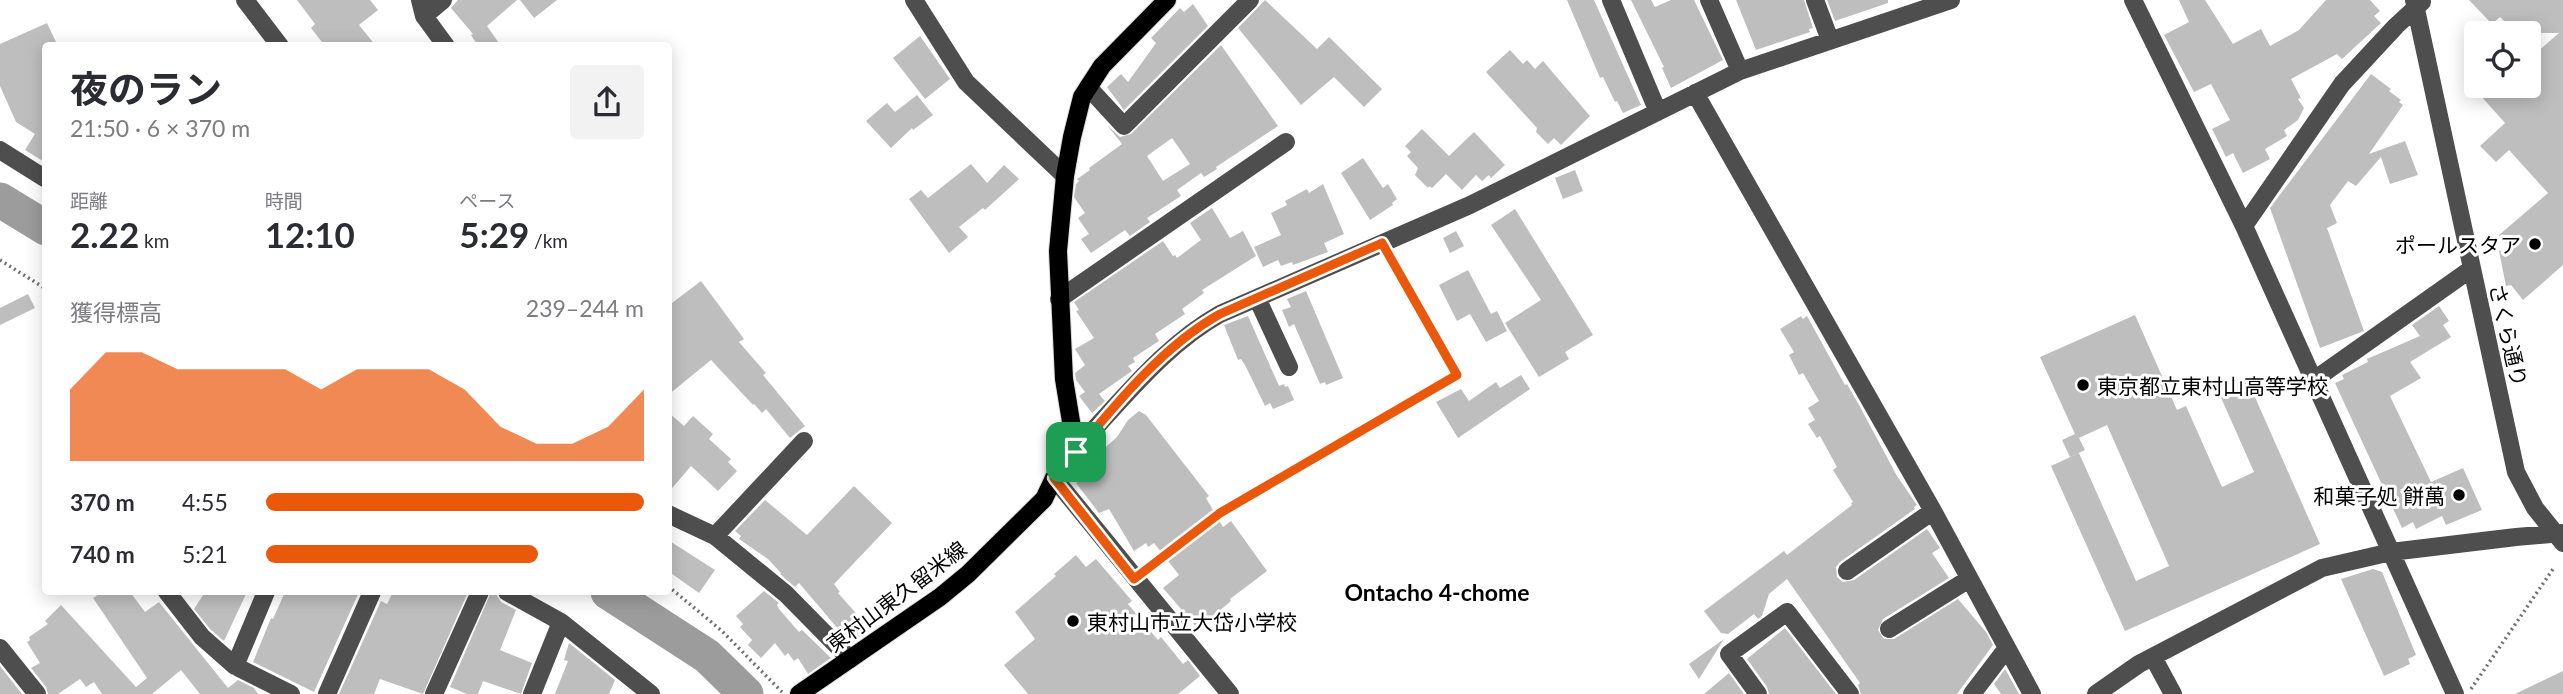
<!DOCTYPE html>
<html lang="ja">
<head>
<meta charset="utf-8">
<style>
  body { margin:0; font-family:Lato,"Noto Sans JP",sans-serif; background:#f2f2f3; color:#2b2b33; height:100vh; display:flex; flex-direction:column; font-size:26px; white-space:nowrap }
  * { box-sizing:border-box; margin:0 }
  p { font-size:23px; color:#7c7c81 }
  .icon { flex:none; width:38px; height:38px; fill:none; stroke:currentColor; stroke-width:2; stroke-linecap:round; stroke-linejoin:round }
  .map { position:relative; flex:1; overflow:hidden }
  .sheet { position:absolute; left:42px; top:42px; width:630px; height:553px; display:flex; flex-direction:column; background:#fff; border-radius:7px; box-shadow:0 4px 18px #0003 }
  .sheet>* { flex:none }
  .tools { position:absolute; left:2464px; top:21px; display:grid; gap:14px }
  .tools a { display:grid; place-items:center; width:77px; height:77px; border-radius:7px; background:#fff; box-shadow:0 4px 18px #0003; font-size:35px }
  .pin { position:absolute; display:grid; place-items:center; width:60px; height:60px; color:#fff; margin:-30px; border-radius:14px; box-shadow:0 4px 10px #0006 }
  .round { display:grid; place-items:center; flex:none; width:74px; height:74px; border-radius:7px; background:#f2f2f3 }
  .overview { display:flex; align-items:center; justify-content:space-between; height:119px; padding:0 28px }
  h1 { font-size:38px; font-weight:700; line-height:52px }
  .figures { display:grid; grid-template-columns:repeat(3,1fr); gap:10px; height:119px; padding:7px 28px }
  .figures div { display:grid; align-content:center }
  .figures b { font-size:35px; font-weight:700 }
  .figures small { font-size:19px; font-weight:400 }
  .figures p { font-size:19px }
  .chart { height:196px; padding:14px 28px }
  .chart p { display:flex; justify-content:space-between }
  .chart svg { width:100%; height:126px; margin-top:7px; fill:#ea580c; opacity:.7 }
  ul { padding:0 28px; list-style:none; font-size:23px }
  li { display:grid; grid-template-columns:112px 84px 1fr; align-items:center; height:52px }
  li i { height:18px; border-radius:9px; background:#ea580c }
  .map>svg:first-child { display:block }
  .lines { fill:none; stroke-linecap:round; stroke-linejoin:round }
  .river { stroke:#9c9c9c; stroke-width:35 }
  .building { fill:#bebebe; fill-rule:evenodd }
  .major-casing { stroke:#dbdbdb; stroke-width:20 }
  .path { stroke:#707070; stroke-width:3.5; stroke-dasharray:2 3.5; stroke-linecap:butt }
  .minor { stroke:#4e4e4e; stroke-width:18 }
  .major { stroke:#000; stroke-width:18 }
  .route-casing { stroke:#fff; stroke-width:14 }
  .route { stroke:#ea580c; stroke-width:9 }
  .poi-dot { fill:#000; stroke:#fff; stroke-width:2.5 }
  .labels { text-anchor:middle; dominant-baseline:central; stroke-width:6; stroke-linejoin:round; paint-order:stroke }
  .poi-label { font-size:21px; fill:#000; stroke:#fff; text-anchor:end }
  .street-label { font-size:21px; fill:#000; stroke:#fff }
  .neighbourhood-label { font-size:23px; font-weight:bold; fill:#000; stroke:#fff }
</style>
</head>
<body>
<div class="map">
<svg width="2563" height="694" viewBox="0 0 2563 694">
  <rect width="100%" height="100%" fill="#fff"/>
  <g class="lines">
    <!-- river -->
    <path class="river" d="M0,200L46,228
      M608,592L707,656L746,694"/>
  </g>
  <!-- building -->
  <path class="building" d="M297,0H370L378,10L359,25L376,46H325L311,28L315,24Z
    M458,0H517L487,26L501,46H478L471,35L473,34L451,8Z
    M520,0H557L534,18Z
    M1265,0L1317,49L1329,37L1382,89L1364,107L1334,77L1301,105L1238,28Z
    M1567,0H1594L1641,105L1623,113L1617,101L1615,102L1603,77L1600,78Z
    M1631,0H1651L1655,7L1671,0H1694L1723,60L1671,88L1662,68L1664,67Z
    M1736,0H1804L1813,28L1809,29L1810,32L1756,50Z
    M1827,0H1888V3L1835,21Z
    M2179,0H2205L2233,44L2261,29L2270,46L2299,30L2326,0H2370L2380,11L2374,16L2381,23L2342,59L2337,54L2291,79L2301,98L2298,99L2304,108L2298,120L2284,130L2287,136L2265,149L2270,159L2243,173L2233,153L2226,157L2212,129L2230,120L2211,84L2194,92L2164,35L2189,22Z
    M2469,0H2563V265L2523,300L2511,285L2506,286L2499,251L2511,249L2499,235L2548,193L2509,150L2496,162L2480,146L2505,123L2472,86H2529V59L2559,33H2516L2500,17L2492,24Z
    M1193,4L1208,26L1124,110L1107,87L1121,74L1128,82L1156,43L1151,38L1180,8L1184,12Z
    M47,23L58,46H46V163L25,150L35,134L16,122L0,86V44Z
    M920,36L950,79L925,99L893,58Z
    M1221,45L1278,126L1216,167L1217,169L1204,177L1201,173L1177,190L1181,196L1147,218L1150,222L1130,236L1125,230L1091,253L1081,239L1089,234L1078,218L1085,213L1074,197L1076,184L1079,181L1077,179L1090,170L1089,168L1122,144L1107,125L1120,137L1131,134ZM1172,138L1190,164L1163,181L1147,156Z
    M1510,50L1523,64L1527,60L1535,69L1543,61L1590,116L1561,145L1554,138L1548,144L1536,132L1537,128L1486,72Z
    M2371,74L2391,89L2389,91L2401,100L2399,102L2403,105L2369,154L2405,141L2418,175L2390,184L2381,157L2356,186L2348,181L2330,205L2337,223L2327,228L2364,331L2320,348L2270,208Z
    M917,95L933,115L913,130L912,128L891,148L866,121L887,103L895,112Z
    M1422,129L1449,156L1474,132L1505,165L1491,178L1489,175L1482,181L1476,175L1462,190L1446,174L1432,188L1429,186L1428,188L1415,175L1418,168L1407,156L1411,152L1405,146Z
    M1363,158L1383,188L1388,184L1397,199L1392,203L1393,205L1370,220L1341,173Z
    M971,164L987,183L1004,165L1019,179L985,210L983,208L959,227L968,237L949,253L909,199L921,190L928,198Z
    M1575,170L1583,191L1563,199L1555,178Z
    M1323,184L1344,234L1324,243L1328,252L1293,265L1292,262L1281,266L1278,260L1263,267L1254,247L1281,235L1271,213L1287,205L1285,201L1307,189L1309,193Z
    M1212,208L1230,238L1243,231L1256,256L1202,290L1204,293L1182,309L1185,314L1155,334L1159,341L1133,358L1135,362L1128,366L1132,371L1099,394L1105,401L1092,413L1079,396L1085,392L1076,380L1075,373L1085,365L1075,349L1094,338L1076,311L1079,310L1074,302L1163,241L1173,256L1175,255L1177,258L1201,240L1190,223Z
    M1515,209L1593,335L1565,352L1569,359L1539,377L1505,323L1541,300L1491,225Z
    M1456,231L1464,246L1450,253L1443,238Z
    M1468,270L1491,314L1497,311L1507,331L1486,342L1470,314L1457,321L1439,285Z
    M701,281L744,339L739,342L766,373L763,375L805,426L790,438L766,409L762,413L754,404L753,405L711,360L668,395V306Z
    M1306,291L1343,378L1326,385L1325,382L1320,384L1294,324L1289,327L1282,310L1291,307L1287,299Z
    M28,294L35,308L0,325V308Z
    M2439,306L2449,321L2443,325L2451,337L2410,362L2421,378L2390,396L2431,482L2463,468L2482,510L2446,525L2442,516L2416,529L2413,522L2402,528L2335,383L2344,379L2342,375L2368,362L2367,359L2420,336L2412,325Z
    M2135,315L2177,410L2186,406L2222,487L2254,472L2218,391L2247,379L2320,544L2125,631L2051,466L2079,453L2136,581L2169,566L2107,425L2079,438L2085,450L2070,457L2062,440L2075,434L2040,357Z
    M1248,316L1279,386L1284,384L1285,387L1288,386L1294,400L1273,409L1270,403L1265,406L1245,365L1241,359L1238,360L1224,325Z
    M1801,316L1803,319L1807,316L1845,385L1847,384L1859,405L1897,476L1917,505L1914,507L1915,509L1840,562L1836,567L1837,577L1843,582L1854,580L1927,529L1940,548L1932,553L1949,578L1883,619L1878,630L1884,639H1894L1958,599L1986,632L1993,645L1957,694H1861L1858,685L1860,683L1787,579L1769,594L1762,616L1758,619L1754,614L1728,634L1721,633L1704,611L1784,551L1787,555L1852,505L1851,503L1853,502L1833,470L1837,467L1820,436L1817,438L1808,424L1815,420L1808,408L1819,401L1803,373L1799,375L1789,355L1794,352L1780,329Z
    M1521,375L1530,389L1458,438L1436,402L1461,389L1469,401L1496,382L1500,388Z
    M1139,411L1146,415L1209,496L1206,498L1223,527L1231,521L1267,571L1230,599L1231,601L1198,629L1163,588L1179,575L1154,543L1148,547L1146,543L1134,551L1109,509L1099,513L1076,483L1081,478L1077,473L1117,437L1128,420Z
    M668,412L684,426L693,416L713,434L709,439L731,459L728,462L737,471L718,491L691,466L668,493Z
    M854,486L892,523L834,584L840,592L838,593L870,629L851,644L799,583L795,587L780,574L781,573L768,559L739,539L741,536L735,531L765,500L807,535Z
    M668,540L715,570L699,593L668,571Z
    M1076,555L1086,567L1096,559L1132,601L1128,604L1158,640L1161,637L1183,664L1188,660L1200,676L1178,694H1028L1004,665L1035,639L1015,612L1056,576L1054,574Z
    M2373,569L2382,572L2416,655L2408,659L2410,664L2384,676L2341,579Z
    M764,591L779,603L777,605L779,609L799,632L802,630L831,658L808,674L798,658L794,661L788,653L785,656L775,643L761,658L748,645L752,640L740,627L743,624L736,616Z
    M103,592H130L145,612L159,602L228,688L238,680L254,688L258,694H200L181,670L152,694H102L94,682L86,687L80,679L58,694H48L46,687L31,668L40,663L27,642L30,640L29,637L48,624L45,621L61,605L136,687L147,678L93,598Z
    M205,592H247L224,641L210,629L194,609Z
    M285,592H359L314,692L253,662L271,618L273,619Z
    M393,592H468L423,694L380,679L374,694H339L381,601L387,604Z
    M491,592L496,594L501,602L516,610L500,650L532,663L521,694L483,681L478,694H467L450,687Z
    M1785,628L1836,694H1769L1767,687L1747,659Z
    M1724,639L1699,679L1689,664Z
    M569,643L615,680L609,694H555L568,661L564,660Z
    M0,666L22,694H0Z
    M2005,669L2008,674L2019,694H2001L1994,684Z
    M2563,671V694H2515Z
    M1729,673L1744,694H1704Z"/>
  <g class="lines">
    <defs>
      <path id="major" d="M799,694L940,597L968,574L1044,499L1054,478L1076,452L1064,379L1058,251L1065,176L1072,137L1082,97L1102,66L1167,0"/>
    </defs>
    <!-- major casing -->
    <use href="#major" class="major-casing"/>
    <!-- path -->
    <path class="path" d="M0,260L46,289
      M1150,567L1219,513L1457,375L1391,259
      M668,586L722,631L782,692
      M2471,689L2553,569"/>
    <!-- minor -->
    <path class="minor" d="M245,0L280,46
      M420,0L424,16L446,46
      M914,0L966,82L1065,176
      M1611,0L1658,112
      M1709,0L1740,71
      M1815,0L1830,40
      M2133,0L2244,226L2455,694
      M2414,0L2516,472L2535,508L2563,543
      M424,16L443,0
      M1088,87L1124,126L1250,0
      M1695,93L1933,511L2032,694
      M0,150L46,179
      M2244,226L2342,84L2396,26L2422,2
      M1257,298L1289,367
      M1059,299L1286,142
      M2314,380L2471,269
      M1076,452L1082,442C1125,397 1165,345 1220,314L1470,205L1740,71L1951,0
      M1054,478L1230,694
      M668,514L715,536L786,594L850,659
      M715,536L804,441
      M1847,571L1933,511
      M167,592L202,637L235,666
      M266,592L235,666L291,694
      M507,592L561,622L651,694
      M1889,629L1969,579
      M0,648L37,694
      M2153,657L2173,694
      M327,694L372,592
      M434,694L480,592
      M532,694L561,622
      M1758,694L1729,654L1787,612L1850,694
      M1972,694L2007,648
      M2096,694L2139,664L2322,568L2391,552L2516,537L2563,533"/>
    <!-- major -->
    <use href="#major" class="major"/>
  </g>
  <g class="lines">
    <defs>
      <path id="route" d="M1382,243L1457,375L1220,513L1134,579L1054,478C1101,423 1155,350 1220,314Z"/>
    </defs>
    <!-- route casing -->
    <use href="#route" class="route-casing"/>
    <!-- route -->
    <use href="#route" class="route"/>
  </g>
  <!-- markers -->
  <g class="poi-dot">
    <circle cx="2535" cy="244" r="7"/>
    <circle cx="2083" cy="385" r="7"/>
    <circle cx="2459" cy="495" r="7"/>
    <circle cx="1073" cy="621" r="7"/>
  </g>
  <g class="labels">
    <!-- poi labels -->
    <g class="poi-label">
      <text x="2521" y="244">ポールスタア</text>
      <text x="2097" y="385" text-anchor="start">東京都立東村山高等学校</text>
      <text x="2445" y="495">和菓子処 餅萬</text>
      <text x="1087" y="621" text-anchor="start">東村山市立大岱小学校</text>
    </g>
    <!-- street labels -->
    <g class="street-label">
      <text transform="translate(2509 335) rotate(77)">さくら通り</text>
      <text transform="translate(896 596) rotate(-37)">東村山東久留米線</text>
    </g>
    <!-- neighbourhood labels -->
    <g class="neighbourhood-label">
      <text x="1437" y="592">Ontacho 4-chome</text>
    </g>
  </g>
</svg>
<div class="tools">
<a><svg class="icon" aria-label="locate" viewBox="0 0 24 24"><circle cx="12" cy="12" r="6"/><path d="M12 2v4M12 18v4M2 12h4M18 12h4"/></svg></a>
</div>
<div class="pin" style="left:1076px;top:452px;background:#1e9e55"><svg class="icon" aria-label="arrive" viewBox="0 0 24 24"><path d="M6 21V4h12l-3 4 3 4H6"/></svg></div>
<section class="sheet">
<div class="overview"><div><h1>夜のラン</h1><p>21:50 · 6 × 370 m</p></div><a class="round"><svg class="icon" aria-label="share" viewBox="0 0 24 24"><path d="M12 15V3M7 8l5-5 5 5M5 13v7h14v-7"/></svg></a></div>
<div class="figures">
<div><p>距離</p><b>2.22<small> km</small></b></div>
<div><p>時間</p><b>12:10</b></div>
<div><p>ペース</p><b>5:29<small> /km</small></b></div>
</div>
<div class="chart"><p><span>獲得標高</span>239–244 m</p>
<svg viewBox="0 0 160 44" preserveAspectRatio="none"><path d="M0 44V19L10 6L20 6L30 12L40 12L50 12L60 12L70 19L80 12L90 12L100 12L110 19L120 32L130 38L140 38L150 32L160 19V44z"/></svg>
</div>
<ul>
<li><b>370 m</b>4:55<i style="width:100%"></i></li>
<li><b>740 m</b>5:21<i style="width:72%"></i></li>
</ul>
</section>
</div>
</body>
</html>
